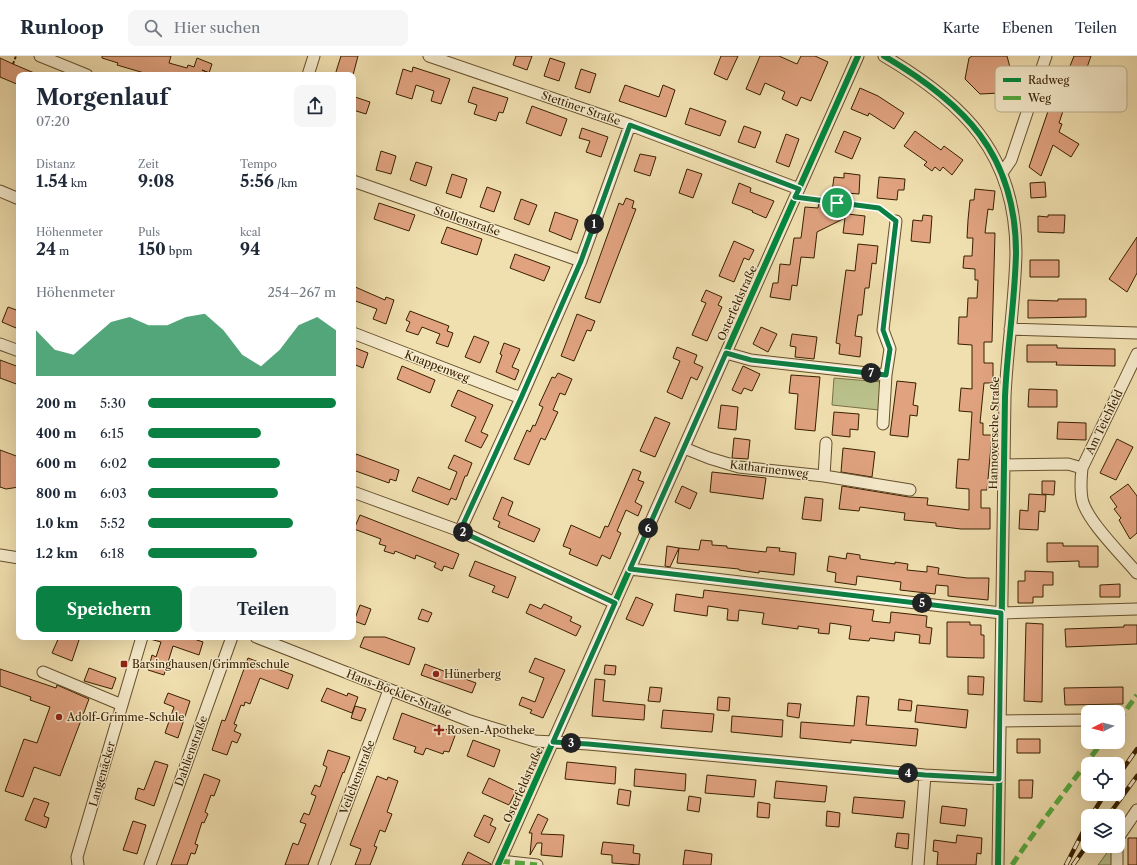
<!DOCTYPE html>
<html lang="de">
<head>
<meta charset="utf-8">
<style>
  body { margin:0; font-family:"Libre Caslon Text",serif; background:#f6f6f7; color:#1f2937; height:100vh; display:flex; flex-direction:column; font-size:15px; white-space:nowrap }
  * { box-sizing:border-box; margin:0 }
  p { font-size:13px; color:#747a83 }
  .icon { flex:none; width:22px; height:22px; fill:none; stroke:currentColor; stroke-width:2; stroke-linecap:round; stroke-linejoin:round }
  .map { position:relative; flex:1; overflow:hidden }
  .sheet { position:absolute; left:16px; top:16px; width:340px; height:568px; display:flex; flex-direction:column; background:#fff; border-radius:8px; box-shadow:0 4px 16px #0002 }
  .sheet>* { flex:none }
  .needle { width:26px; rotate:264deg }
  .fabs { position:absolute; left:1081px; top:649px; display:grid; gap:8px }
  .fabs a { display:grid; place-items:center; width:44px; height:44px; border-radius:8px; background:#fff; box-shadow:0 4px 16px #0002; font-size:20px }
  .pin { position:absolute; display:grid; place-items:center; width:34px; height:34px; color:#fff; margin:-17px; border:2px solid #fff; border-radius:50%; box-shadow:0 1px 4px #0007 }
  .km { position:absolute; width:20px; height:20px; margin:-10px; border-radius:50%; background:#222; color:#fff; font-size:11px; line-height:20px; text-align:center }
  .round { display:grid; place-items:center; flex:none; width:42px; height:42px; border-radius:8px; background:#f6f6f7 }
  .overview { display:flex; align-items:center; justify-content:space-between; height:68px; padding:0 20px }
  h1 { font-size:22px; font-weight:800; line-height:30px }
  .figures { display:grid; grid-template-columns:repeat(3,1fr); gap:6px; height:68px; padding:4px 20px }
  .figures div { display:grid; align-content:center }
  .figures b { font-size:17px; font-weight:800 }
  .figures small { font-size:11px; font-weight:400 }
  .figures p { font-size:11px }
  .chart { height:112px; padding:8px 20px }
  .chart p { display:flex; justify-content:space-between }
  .chart svg { width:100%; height:72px; margin-top:4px; fill:#0b8043; opacity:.7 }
  .action { display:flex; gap:8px; margin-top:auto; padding:8px 20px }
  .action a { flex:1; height:46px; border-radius:8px; background:#0b8043; color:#fff; font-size:16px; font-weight:800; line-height:46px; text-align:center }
  .action a+a { background:#f6f6f7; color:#1f2937 }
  ul { padding:0 20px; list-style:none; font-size:13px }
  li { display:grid; grid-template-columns:64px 48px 1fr; align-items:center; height:30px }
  li i { height:10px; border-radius:5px; background:#0b8043 }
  header { display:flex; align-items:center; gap:24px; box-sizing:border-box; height:56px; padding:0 20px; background:#fff; border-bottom:1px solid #e0e1e3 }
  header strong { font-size:19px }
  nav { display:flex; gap:22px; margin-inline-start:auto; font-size:14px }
  .search { width:280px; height:36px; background:#f6f6f7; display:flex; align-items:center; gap:10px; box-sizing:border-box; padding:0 14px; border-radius:8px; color:#747a83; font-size:15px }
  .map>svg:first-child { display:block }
  .green { fill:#bac18a; stroke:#797045 }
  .building { fill:#e0a27f; stroke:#382000 }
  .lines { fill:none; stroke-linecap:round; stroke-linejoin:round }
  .minor-casing { stroke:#66502c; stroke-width:13 }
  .path { stroke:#382000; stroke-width:2; stroke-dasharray:3 2; stroke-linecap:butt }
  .minor { stroke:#f5eacb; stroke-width:11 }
  .rail-casing { stroke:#382000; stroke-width:4.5 }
  .rail { stroke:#f5eacb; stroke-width:3; stroke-dasharray:9; stroke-linecap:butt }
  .quiet { stroke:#55aa40; stroke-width:5; stroke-dasharray:10 5; stroke-linecap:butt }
  .cycleway-casing { stroke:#f5eacb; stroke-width:8 }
  .cycleway { stroke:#00873e; stroke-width:6 }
  .route-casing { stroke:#fff; stroke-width:8 }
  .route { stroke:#0b8043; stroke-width:5 }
  .poi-dot { fill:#8f2418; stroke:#f5eacb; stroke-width:1.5 }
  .labels { text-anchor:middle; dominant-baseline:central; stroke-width:3; stroke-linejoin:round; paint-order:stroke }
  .street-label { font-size:11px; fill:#382000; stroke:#f5eacb }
  .poi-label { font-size:11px; fill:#382000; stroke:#f5eacb; text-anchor:start }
  .key { fill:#f5eacb; stroke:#bcad8e; stroke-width:1 }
  .key-label { font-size:11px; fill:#382000 }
</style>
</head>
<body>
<header>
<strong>Runloop</strong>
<div class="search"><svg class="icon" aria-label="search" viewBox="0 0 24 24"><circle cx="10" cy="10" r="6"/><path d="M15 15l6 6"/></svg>Hier suchen</div>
<nav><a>Karte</a><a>Ebenen</a><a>Teilen</a></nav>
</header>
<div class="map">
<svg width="1137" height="809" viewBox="0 0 1137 809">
  <rect width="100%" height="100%" fill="#f0dfaf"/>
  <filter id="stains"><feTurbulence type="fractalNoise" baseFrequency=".005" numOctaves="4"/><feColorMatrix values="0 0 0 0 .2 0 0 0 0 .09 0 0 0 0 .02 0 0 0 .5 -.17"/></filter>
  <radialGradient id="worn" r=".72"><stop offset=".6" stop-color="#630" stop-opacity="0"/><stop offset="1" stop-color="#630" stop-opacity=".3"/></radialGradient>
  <!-- green -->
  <path class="green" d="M834,322L882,326L879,354L832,349Z
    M1112,790L1116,809H1098Z"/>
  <!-- building -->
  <path class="building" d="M102,0H171L169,7L187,12L188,9L194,11L197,2L212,8L209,17L202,14L212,18L151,19L117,9L118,7L102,2Z
    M341,0H358L353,19H335Z
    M516,0H532L527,14L513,9Z
    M721,0H738L727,24L714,18Z
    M760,0H779L797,8L801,0H815L828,6L811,45L801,41L797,50L782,43L785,36L765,27L760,39L746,33Z
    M972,0H1007L1012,19L1001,37L980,38L965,23L969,2Z
    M1074,0H1091L1075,46L1067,43L1059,67L1062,68L1059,76L1079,88L1071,101L1053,89L1041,120L1029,111L1058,26L1063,28Z
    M0,2L13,8L39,19H19V29L0,21Z
    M550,2L565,7L559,25L544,20Z
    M413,11L450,23L441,48L431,45L434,35L416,29L412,43L396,38L403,13L412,16Z
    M581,13L596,18L590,37L575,32Z
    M625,29L659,41L663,29L675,34L666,61L619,45Z
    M473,31L508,42L503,57L499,56L496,65L474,58L477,49L468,46Z
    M860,32L878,40L904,57L894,73L869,57L868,60L851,53Z
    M355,41L370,46L366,58L353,54Z
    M532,50L567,63L561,80L526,67Z
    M690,52L726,65L720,80L685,68Z
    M744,70L761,76L755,92L738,86Z
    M582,72L608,81L601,101L586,96L590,85L579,82Z
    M844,75L861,82L852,103L835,96Z
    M915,75L941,94L944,90L963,104L952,119L943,111L940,115L935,111L932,115L924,109L927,106L904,90Z
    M786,78L799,83L789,111L776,106Z
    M381,95L396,100L391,118L376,114Z
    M640,98L656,101L650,120L634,115Z
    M416,106L432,111L426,130L410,124Z
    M687,113L702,118L693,142L679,137Z
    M844,117L860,119L859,138L832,136L834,121L844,122Z
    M452,118L467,123L461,142L446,137Z
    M879,121L905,123L904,134H898L897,144L877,142Z
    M1045,126L1046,141L1031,142L1030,127Z
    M739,127L751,132L750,136L774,145L766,162L752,156L753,155L732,147Z
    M487,131L501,136L494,156L480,151Z
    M975,133L995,135L993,154L988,153L985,177H995L992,286H984V307H993V327H984L980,367H983V379H992L987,434H981V452H990V473H961L936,470V467L904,464L905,457L860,451L859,455L839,453L842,430L909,441L928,442L927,449L969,454V433L956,432L958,403L969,404L972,356L959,355L961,332L972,333V289L958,288L959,261H967L968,242H977L978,224H975V213L963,212L964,200H972L973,182H967L968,164L970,144H974Z
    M626,142L634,145L632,152L636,153L600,247L585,242L619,147L623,149Z
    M521,143L537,149L529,169L514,163Z
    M819,146L831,148L830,156L865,160L863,179L843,177L845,162L817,176L814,202L801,201L797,230L792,229L790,244L770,241L773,227H778L780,208L790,209L794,182H801L805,151L818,152Z
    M379,147L415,159L409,175L374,163Z
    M555,156L578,164L571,184L549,175Z
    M923,159L932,160L930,187L911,185L913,164L922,165Z
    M1048,159H1065L1064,177L1038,176V160L1048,161Z
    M447,171L482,183L477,199L441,187Z
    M1137,181V217L1127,236L1109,223Z
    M734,185L754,194L749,204L744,202L734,226L719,220Z
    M858,188L878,190L876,208L872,207L869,232H865L862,259H858L855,280L862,281L860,301L839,298L840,288L836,287L846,214L855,215Z
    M515,198L550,211L544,225L510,212Z
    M1030,204H1059V221H1030Z
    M353,230L385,244L386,241L394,244L386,268L373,263L377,253L353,244Z
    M706,234L722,241L718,249L722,251L707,285L692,279L706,247L701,245Z
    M1058,243H1086V261L1028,262V244L1058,245Z
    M8,251L19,255V264L16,272L2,266Z
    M410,255L449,270L447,275L453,277L448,291L436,287L440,278L422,271L418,279L406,275L410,266L406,264Z
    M577,258L595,265L591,275L587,274L574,305L561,300Z
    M761,271L777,278L768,296L753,288Z
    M792,278L817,281L814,303L795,301L796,291L790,290Z
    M474,280L489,286L480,307L465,301Z
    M504,287L520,293L512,311L519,314L515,324L496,316L502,299L500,298Z
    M1027,289H1057V292L1115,293V310L1056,309L1057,306H1027Z
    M353,291L368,297L363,312L353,308Z
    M677,291L697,299L694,307L703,311L697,324L691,321L682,343L667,336L680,305L673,302Z
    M0,304L19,311V329L0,322Z
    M402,310L435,324L430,337L397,323Z
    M743,310L760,318L752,335L744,332L741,338L732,334Z
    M558,317L572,323L565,339L560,337L553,354L558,356L545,384L541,382L529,409L514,403L527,374L530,376L533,369L535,370L543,351L539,349L552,321L555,322Z
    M791,319L820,321L815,375L795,373L798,338L789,337Z
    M897,325L916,327L913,349L918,350L917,360L910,359L908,381L890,379Z
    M1029,333L1057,334V351H1028Z
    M458,334L493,349L481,376L488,379L481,392L465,385L476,361L451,350Z
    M721,349L738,351L736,374L718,372Z
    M834,356L859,358L858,374L850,373V381L832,379Z
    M655,361L670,367L655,401L640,395Z
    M1058,366L1086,367V384L1057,383Z
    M734,382L750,384L748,403L732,402Z
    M1117,383L1133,391L1116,424L1100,417Z
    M843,392L875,396L872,421L841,416Z
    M0,394L19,401V431L6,433L0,431Z
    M356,398L399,414L396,425L390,423L389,427L353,414Z
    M454,399L472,407L467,420H465L456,444L451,442L448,449L412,435L418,421L450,434L457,416L448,412Z
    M633,413L641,416L638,424L644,426L635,446L642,450L638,460L626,454L617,475L621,477L610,503L602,499L597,510L569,498L571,493L563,490L571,469L600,482L605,470L608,471Z
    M712,416L766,422L763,443L710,436Z
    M1042,425H1055L1054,439L1042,438Z
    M1128,428L1137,440V477L1130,483L1119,464L1121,462L1114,453L1117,451L1110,441Z
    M682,430L697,437L690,453L675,446Z
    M1029,438L1046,439L1045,456L1039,455L1038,474L1019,473L1020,454L1028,455Z
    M502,441L513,446L508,459L540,473L534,486L498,471L500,466L493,463Z
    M805,441L823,443L821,465L802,463Z
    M360,459L459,498L453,513L444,510L442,515L434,511L436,507L416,499L415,503L395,495L394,498L384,495L386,490L379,488L381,483L354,473Z
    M701,484L712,485V489L727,490V492L766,496L767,491L780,492L779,495L796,497L794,519L759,515V517L739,514V513L677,507L679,492L699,494Z
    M1047,487H1063V490H1098V511H1079V505L1047,506Z
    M667,490L679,492L670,511L665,510Z
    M847,497L860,499V503L895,508V506L908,508L907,514L927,516V510L939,512L938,518L967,522H989L988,544L948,540V530L936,529L935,538L900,534L901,526L857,520L856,529L835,526L836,517L827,515L829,500L846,503Z
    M475,505L516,521L508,542L492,536L495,530L469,520Z
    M1025,515L1053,516V529H1043V541H1033V547H1018V525H1025Z
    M1120,528V541H1100V529Z
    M704,534L874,554L872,565L890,567L891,556L927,560L926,571L932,572L930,588L919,587L920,579L895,576L894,585L870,582L869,585L849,583L851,570L830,567L829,578L818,577L819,573L798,570V573L762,568L764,557L739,554L738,565L727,564L728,553L708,550L707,560L674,555L676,538L703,542Z
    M636,541L653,548L643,570L626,563Z
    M530,548L541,553L544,548L572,561L570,565L581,570L576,580L526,557Z
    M360,549L371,553L365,569L354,565Z
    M422,553L432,557L428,566L418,563Z
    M947,566H970V569H981V579H984V602L947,601Z
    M1026,567L1043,568L1042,646L1024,645Z
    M1124,569H1137V588L1066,591L1065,573L1124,571Z
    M59,581H80L72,605L52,597Z
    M151,581H188L203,586L199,599L173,590L164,619L148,614L152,599L156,601L161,586L150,583Z
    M364,581H385L415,592L409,609L360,591Z
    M248,602L293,619L288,633L260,622L250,648L245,646L244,650L241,649L234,668L237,669L234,675L241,678L237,687L232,685L227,699L212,694L222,664L225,665Z
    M535,602L565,614L543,662L530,657L532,654L519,649L522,641L535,646L544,622L529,616Z
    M425,608L476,627L472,637L421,619Z
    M605,609L616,610L615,619L604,618Z
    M89,612L116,622L112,633L84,625Z
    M0,613L56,632L57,629L89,643L60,720L34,711L23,741L5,735L24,683L37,687L50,651L30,644L31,641L0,630Z
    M968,620L984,621L983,639L968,638Z
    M595,623L605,624L603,645L645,649L644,664L592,660Z
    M650,631L662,632L660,646L648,645Z
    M1123,631V648L1065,649L1064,632Z
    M327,632L347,640L348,637L358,641L352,657L321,645Z
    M168,637L190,645L178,682L165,677L174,651L164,647Z
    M857,640L869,641L866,669L918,673L916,690L851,684V687L800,682L801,666L854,670Z
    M718,641L730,642L729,655L717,654Z
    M899,643L912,645L911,655L898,654Z
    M788,647L801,648L799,662L787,660Z
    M917,649L968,654L966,672L915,666Z
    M355,650L366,653L361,665L351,662Z
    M663,654L714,658L712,676L661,672Z
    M402,657L456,677L449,696L444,695L443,698L426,692L423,699L414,696L416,691L393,683Z
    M732,660L783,664L782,681L731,676Z
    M1017,683H1040V697H1017Z
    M473,684L500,694L494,711L467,700Z
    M328,694L350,701L344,717L343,716L308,809H285L293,787L298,789L306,768L300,766L304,757L309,759L316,740L311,738L315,729L320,731L327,711L323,709Z
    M155,705L168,709L154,750L135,743L138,732L144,734Z
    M567,706L616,711L615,728L565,723Z
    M635,713L686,718L685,735L634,730Z
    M204,718L220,724L214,740L211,739L205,756L208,758L204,767L202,766L195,788L198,789L195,798L191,797L187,809H171Z
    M707,719L756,724L754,741L705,737Z
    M377,720L387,724L388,721L398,725L387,756L392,758L385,776L380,774L374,790L377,791L370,809H355L361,793L350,789Z
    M489,722L516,735L509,749L482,737Z
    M1019,724H1033L1032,742H1019Z
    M776,725L827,730L825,746L774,742Z
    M619,733L631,735L629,750L617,748Z
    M689,740L701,742L699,756L687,754Z
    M854,741L905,745L903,762L852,757Z
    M34,742L49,747L44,760L49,762L46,772L25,764Z
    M758,746L770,748L769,762L757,761Z
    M942,750L967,753L965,770L940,767Z
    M827,755L840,757L839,771L826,770Z
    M538,758L548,763L541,778L564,779L562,801L541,799L542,787H537L530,799L532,777H529Z
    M484,759L493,763L490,769L496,772L489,787L474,780Z
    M133,765L146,769L137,798L123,794Z
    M897,777L909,778L908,793L895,791Z
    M957,779L982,782L981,798L977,797L976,809H937L938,796L933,795L934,784L956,787Z
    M1128,782H1137V809H1128Z
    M603,786L634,789L633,797L640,798L639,809L612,807V799L601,798Z
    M685,794L712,798L711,809H683Z
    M468,796L491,808V809H462Z"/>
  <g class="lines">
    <defs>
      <path id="minor" d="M40,0L87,19
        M429,0L630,69L799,133
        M884,0C964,47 1016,98 1016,197C1015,245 1007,293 1005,341L998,809
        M308,19L314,0
        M1002,117L1011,104L1046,0
        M353,125L581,205
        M0,135L19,143
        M1010,273L1137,277
        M353,277L521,342
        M0,288L19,295
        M726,297L751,304L886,319L890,293L883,274L896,165
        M1137,298L1082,412C1081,422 1080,432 1082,443C1086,464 1123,500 1137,517
        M883,368L886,319
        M684,392L709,402L739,411L824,420L826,387
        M1004,409L1068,408L1082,412
        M824,420L910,434
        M353,436L460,475L615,547
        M460,475L521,342L581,205L630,69
        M0,499L19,502
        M630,513L1001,557L1137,553
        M256,581L470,665L535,685L588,688L925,719L999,723
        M43,616L122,649
        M1000,665L1088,664
        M1118,782L1137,754
        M1117,790V809
        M500,805L537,809
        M78,809L77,801L142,581
        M150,809L232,581
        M324,809L389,634
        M498,809L858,0
        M918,809L925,719"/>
    </defs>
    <!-- minor casing -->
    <use href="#minor" class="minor-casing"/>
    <!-- path -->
    <path class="path" d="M13,8L16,0
      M806,143L879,152L889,160"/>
    <!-- minor -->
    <use href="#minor" class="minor"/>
    <defs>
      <path id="rail" d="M1118,720L1137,693
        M1091,760L1105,738
        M1108,760L1137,720
        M1066,809L1088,766
        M1073,809L1088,788"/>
    </defs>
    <!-- rail casing -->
    <use href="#rail" class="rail-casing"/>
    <!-- rail -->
    <use href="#rail" class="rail"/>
    <!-- quiet -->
    <path class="quiet" d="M1118,665L1137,639
      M500,805L537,809
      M1012,809C1040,767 1072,727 1102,686"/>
    <defs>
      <path id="cycleway" d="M884,0C964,47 1016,98 1016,197C1015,245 1007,293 1005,341L998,809
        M498,809L858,0"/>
    </defs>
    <!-- cycleway casing -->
    <use href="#cycleway" class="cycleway-casing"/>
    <!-- cycleway -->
    <use href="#cycleway" class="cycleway"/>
  </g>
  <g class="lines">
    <defs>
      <path id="route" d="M630,69L799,133L795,141L879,152L896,165L883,274L890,293L886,319L751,304L726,297L630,513L1001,557L999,723L925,719L588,688L553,686L615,547L460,475L521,342L581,205Z"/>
    </defs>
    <!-- route casing -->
    <use href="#route" class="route-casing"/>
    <!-- route -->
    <use href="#route" class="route"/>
  </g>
  <!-- markers -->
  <g class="poi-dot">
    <rect x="120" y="604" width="8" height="8" rx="2"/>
    <circle cx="436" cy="618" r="4"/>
    <circle cx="59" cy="661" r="4"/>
    <path d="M437 668h4v4h4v4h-4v4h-4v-4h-4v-4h4z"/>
  </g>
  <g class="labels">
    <!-- street labels -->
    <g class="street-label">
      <text transform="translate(581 52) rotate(19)">Stettiner Straße</text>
      <text transform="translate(467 165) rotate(19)">Stollenstraße</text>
      <text transform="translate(737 247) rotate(-66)">Osterfeldstraße</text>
      <text transform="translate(437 310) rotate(21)">Knappenweg</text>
      <text transform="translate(1104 366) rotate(-64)">Am Teichfeld</text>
      <text transform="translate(994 377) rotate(-89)">Hannoversche Straße</text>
      <text transform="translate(769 413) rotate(7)">Katharinenweg</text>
      <text transform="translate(399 637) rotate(21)">Hans-Böckler-Straße</text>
      <text transform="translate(191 695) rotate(-70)">Dahlienstraße</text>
      <text transform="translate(102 718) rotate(-74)">Langenäcker</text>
      <text transform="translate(357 721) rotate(-69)">Veilchenstraße</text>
      <text transform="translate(523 729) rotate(-66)">Osterfeldstraße</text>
    </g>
    <!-- poi labels -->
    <g class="poi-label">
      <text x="132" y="608">Barsinghausen/Grimmeschule</text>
      <text x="444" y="618">Hünerberg</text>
      <text x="67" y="661">Adolf-Grimme-Schule</text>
      <text x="447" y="674">Rosen-Apotheke</text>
    </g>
  </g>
  <!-- legend -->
  <rect x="995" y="10" width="132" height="46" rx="6" class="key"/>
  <rect x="1003" y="22" width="18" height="4" fill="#00873e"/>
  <rect x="1003" y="40" width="18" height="4" fill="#55aa40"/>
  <g class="key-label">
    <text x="1028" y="28">Radweg</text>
    <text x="1028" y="46">Weg</text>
  </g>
  <rect width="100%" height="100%" filter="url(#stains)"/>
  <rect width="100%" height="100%" fill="url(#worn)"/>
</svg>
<div class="fabs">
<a><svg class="needle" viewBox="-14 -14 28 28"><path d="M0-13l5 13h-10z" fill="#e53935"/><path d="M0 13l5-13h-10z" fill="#747a83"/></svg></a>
<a><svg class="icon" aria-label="locate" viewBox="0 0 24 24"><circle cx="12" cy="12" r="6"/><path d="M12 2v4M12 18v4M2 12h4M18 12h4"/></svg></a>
<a><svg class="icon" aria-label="layers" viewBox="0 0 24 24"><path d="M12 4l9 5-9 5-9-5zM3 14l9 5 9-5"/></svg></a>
</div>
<div class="pin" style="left:837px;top:147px;background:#1e9e55"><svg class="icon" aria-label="arrive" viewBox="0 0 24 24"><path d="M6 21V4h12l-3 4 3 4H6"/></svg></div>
<b class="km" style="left:594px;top:168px">1</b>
<b class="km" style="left:463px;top:476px">2</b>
<b class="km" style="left:571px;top:687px">3</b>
<b class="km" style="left:908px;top:717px">4</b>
<b class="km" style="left:922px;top:547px">5</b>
<b class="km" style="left:648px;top:472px">6</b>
<b class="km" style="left:871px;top:317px">7</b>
<section class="sheet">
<div class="overview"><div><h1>Morgenlauf</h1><p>07:20</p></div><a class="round"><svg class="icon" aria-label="share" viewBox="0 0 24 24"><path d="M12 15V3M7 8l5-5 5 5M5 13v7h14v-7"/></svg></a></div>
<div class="figures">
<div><p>Distanz</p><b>1.54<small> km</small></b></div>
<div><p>Zeit</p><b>9:08</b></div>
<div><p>Tempo</p><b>5:56<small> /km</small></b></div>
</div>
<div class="figures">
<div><p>Höhenmeter</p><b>24<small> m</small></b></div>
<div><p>Puls</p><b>150<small> bpm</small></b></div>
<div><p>kcal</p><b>94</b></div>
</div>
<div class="chart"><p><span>Höhenmeter</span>254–267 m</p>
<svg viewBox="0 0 160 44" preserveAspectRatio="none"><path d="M0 44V16L10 28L20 31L30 21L40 11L50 8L60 13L70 13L80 8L90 6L100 16L110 31L120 38L130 28L140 13L150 8L160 16V44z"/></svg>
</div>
<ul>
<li><b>200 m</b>5:30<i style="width:100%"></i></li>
<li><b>400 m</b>6:15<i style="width:60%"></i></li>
<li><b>600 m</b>6:02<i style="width:70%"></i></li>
<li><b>800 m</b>6:03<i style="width:69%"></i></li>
<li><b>1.0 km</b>5:52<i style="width:77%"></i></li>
<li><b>1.2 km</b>6:18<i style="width:58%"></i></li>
</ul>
<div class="action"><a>Speichern</a><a>Teilen</a></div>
</section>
</div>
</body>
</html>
